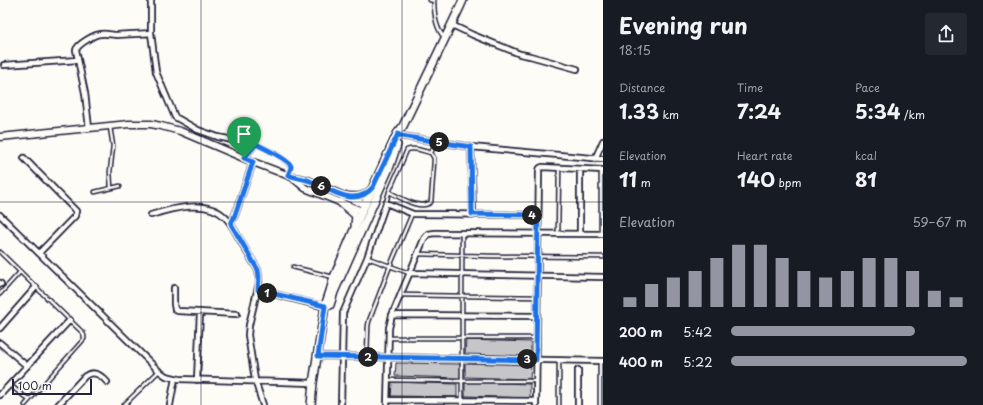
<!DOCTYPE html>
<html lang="en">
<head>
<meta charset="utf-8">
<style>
  body { margin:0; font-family:"Playpen Sans",sans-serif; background:#242831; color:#f1f3f6; height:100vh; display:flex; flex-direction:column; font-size:15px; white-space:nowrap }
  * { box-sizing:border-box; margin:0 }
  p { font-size:13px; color:#9ea1a6 }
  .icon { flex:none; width:22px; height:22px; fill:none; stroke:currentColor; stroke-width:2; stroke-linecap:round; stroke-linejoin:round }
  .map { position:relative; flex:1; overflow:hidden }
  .sheet { display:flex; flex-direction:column; background:#171b24; width:380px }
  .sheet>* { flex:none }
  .scale { position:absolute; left:12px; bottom:10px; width:80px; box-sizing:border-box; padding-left:4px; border:2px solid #22223b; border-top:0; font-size:11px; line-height:14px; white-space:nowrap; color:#22223b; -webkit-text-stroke:3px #fdfcf7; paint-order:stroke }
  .pin { position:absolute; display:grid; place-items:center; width:34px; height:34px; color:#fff; margin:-41px -17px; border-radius:50% 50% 50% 0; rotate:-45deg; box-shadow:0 0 4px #0007 }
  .pin .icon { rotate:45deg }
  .km { position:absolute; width:20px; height:20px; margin:-10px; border-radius:50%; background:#222; color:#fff; font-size:11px; line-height:20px; text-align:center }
  .round { display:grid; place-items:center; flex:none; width:42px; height:42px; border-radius:4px; background:#242831 }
  .headline { display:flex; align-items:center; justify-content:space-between; height:68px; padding:0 16px }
  h1 { font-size:22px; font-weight:700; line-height:30px }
  .figures { display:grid; grid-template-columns:repeat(3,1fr); gap:6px; height:68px; padding:4px 16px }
  .figures div { display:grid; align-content:center }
  .figures b { font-size:20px; font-weight:700 }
  .figures small { font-size:11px; font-weight:400 }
  .figures p { font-size:11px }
  .chart { height:112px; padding:8px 16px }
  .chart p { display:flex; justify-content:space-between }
  .chart svg { width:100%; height:72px; margin-top:4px; stroke:#9495a2; stroke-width:6 }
  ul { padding:0 16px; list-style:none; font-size:13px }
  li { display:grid; grid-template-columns:64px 48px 1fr; align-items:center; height:30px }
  li i { height:10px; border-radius:5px; background:#9495a2 }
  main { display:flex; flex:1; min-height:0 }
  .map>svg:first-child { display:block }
  .building { fill:#c6c6c8; stroke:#22223b }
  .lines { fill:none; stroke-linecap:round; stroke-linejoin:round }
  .lane-casing { stroke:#22223b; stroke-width:5.5 }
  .street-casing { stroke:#22223b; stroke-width:8 }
  .secondary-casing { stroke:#22223b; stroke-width:9 }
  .primary-casing { stroke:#22223b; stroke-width:10 }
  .lane { stroke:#fdfcf7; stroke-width:2.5 }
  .street { stroke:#fdfcf7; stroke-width:4.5 }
  .secondary { stroke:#fdfcf7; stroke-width:6 }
  .primary { stroke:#fdfcf7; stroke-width:7 }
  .route-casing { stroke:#fff; stroke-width:8 }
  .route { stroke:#1a73e8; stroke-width:5 }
  .grid { fill:none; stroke:#22223b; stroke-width:1; stroke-opacity:0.55 }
</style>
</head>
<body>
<main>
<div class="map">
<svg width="603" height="405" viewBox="0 0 603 405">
  <rect width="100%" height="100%" fill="#fdfcf7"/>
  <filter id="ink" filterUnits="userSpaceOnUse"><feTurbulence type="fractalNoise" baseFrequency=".025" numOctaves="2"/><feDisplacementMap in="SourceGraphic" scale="8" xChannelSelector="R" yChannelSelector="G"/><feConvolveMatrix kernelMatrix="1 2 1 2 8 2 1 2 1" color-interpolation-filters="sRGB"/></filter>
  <g filter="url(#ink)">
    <!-- building -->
    <path class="building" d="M466,340L531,342V356L465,354Z
      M396,363L461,364V378L395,376Z
      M465,363L531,365L530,379L465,377Z
      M392,382L457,384V397L391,396Z
      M465,382L530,384V398L465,396Z"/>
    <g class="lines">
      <defs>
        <path id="lane" d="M430,0L434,1
          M434,0C434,12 435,28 444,37
          M110,127L113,146L110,172L111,188
          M255,144C265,148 287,158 291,168L288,175
          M431,153L436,141
          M95,192L120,186
          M386,203L389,192L407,150C415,147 423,151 431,153L434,158V162L431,202C420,211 400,197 389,192
          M601,233V170
          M558,234L559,168
          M0,252L83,333L84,336V339L25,405
          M418,254L490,256L603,257
          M368,258L409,273
          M293,267L333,277
          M0,294L20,272
          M400,295L537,297
          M389,338H536
          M367,356L368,326L369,321L390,266L412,214
          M559,360V405
          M600,362V405
          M387,380L462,381H536
          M10,385L29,400
          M124,405L159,371
          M462,405V234"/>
        <path id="street" d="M151,0V33L156,72L175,117L198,130L218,137L233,140H249L255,144L244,158
          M452,25L473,35L520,54L530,56L577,69
          M4,65L78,60
          M89,128L85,93L76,50C78,44 95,34 101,34C106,33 112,35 117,35C128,34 140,34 151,33
          M397,134L401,136L471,147L603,159
          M471,147L473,214
          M24,158L74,209L76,211L75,216L39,253
          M595,159L603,141
          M0,215L159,371L166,376L179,379L313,383
          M151,215C173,208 207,199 225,217C231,223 235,231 239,238C245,249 252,260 258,270L259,277V283L249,325L248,335L255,380L263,405
          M231,223L235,215L253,162
          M580,234V169
          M409,273L603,277
          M0,283L1,284
          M174,288V304L175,310L178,311L237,314
          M258,290L326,307
          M392,315L537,316
          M0,328L36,287
          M0,343L27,366
          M318,356L603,361
          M578,370V405
          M197,380L200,312
          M0,395L70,320
          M387,400L536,401
          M58,405L85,376C94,370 101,375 107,382
          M170,405L175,378
          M341,405L343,313L367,258L386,203L413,214L538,215
          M387,405L389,328L392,315L424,239L428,234L435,233L603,234
          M536,405L539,170L540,168L542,167L603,170"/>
        <path id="secondary" d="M0,137L129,124H151L161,126L180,131L253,162L292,177L308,180L365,205
          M292,177L305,188L362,211"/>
        <path id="primary" d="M343,196C354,197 363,199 371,190
          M341,203L353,213L356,216L355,224
          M330,305L334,292L390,166L397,145
          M311,405L313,383L325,306L330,291L334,277L362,211L397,134L403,126L460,7L463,0"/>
      </defs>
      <!-- lane casing -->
      <use href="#lane" class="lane-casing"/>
      <!-- street casing -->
      <use href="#street" class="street-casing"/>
      <!-- secondary casing -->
      <use href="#secondary" class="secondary-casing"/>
      <!-- primary casing -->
      <use href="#primary" class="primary-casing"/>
      <!-- lane -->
      <use href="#lane" class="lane"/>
      <!-- street -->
      <use href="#street" class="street"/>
      <!-- secondary -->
      <use href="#secondary" class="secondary"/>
      <!-- primary -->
      <use href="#primary" class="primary"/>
    </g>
  </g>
  <g class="lines" filter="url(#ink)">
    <defs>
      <path id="route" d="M398,134L401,136L471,147L472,214L538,215L536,360L318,356L325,306L258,290L259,277L258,270L231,224L235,215L253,162L244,158L256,144C262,147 289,160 291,166C291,169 289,173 288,175C295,178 303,178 310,181C330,189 355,209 373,187Z"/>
    </defs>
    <!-- route casing -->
    <use href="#route" class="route-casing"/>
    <!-- route -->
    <use href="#route" class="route"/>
  </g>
  <!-- grid -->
  <path class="grid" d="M201,0V405M402,0V405M0,202H603"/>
</svg>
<div class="scale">100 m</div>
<div class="pin" style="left:244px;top:158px;background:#1e9e55"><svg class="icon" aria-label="arrive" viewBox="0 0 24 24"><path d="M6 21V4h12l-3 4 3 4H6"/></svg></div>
<b class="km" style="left:267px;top:293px">1</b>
<b class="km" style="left:368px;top:357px">2</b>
<b class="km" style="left:527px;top:359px">3</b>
<b class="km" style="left:532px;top:215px">4</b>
<b class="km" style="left:439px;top:142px">5</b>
<b class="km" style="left:321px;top:186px">6</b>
</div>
<section class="sheet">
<div class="headline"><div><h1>Evening run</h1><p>18:15</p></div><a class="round"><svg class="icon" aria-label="share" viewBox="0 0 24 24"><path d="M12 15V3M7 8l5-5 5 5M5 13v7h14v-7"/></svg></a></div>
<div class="figures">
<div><p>Distance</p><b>1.33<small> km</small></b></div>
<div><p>Time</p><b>7:24</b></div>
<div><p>Pace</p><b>5:34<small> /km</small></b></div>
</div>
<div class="figures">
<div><p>Elevation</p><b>11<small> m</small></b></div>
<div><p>Heart rate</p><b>140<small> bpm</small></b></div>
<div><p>kcal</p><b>81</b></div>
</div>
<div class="chart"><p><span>Elevation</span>59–67 m</p>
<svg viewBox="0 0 160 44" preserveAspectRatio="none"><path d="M5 44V38M15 44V30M25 44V26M35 44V22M45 44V14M55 44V6M65 44V6M75 44V14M85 44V22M95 44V26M105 44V22M115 44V14M125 44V14M135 44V22M145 44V34M155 44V38"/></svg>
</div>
<ul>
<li><b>200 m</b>5:42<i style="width:78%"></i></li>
<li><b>400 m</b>5:22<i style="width:100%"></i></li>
</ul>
</section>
</main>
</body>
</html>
